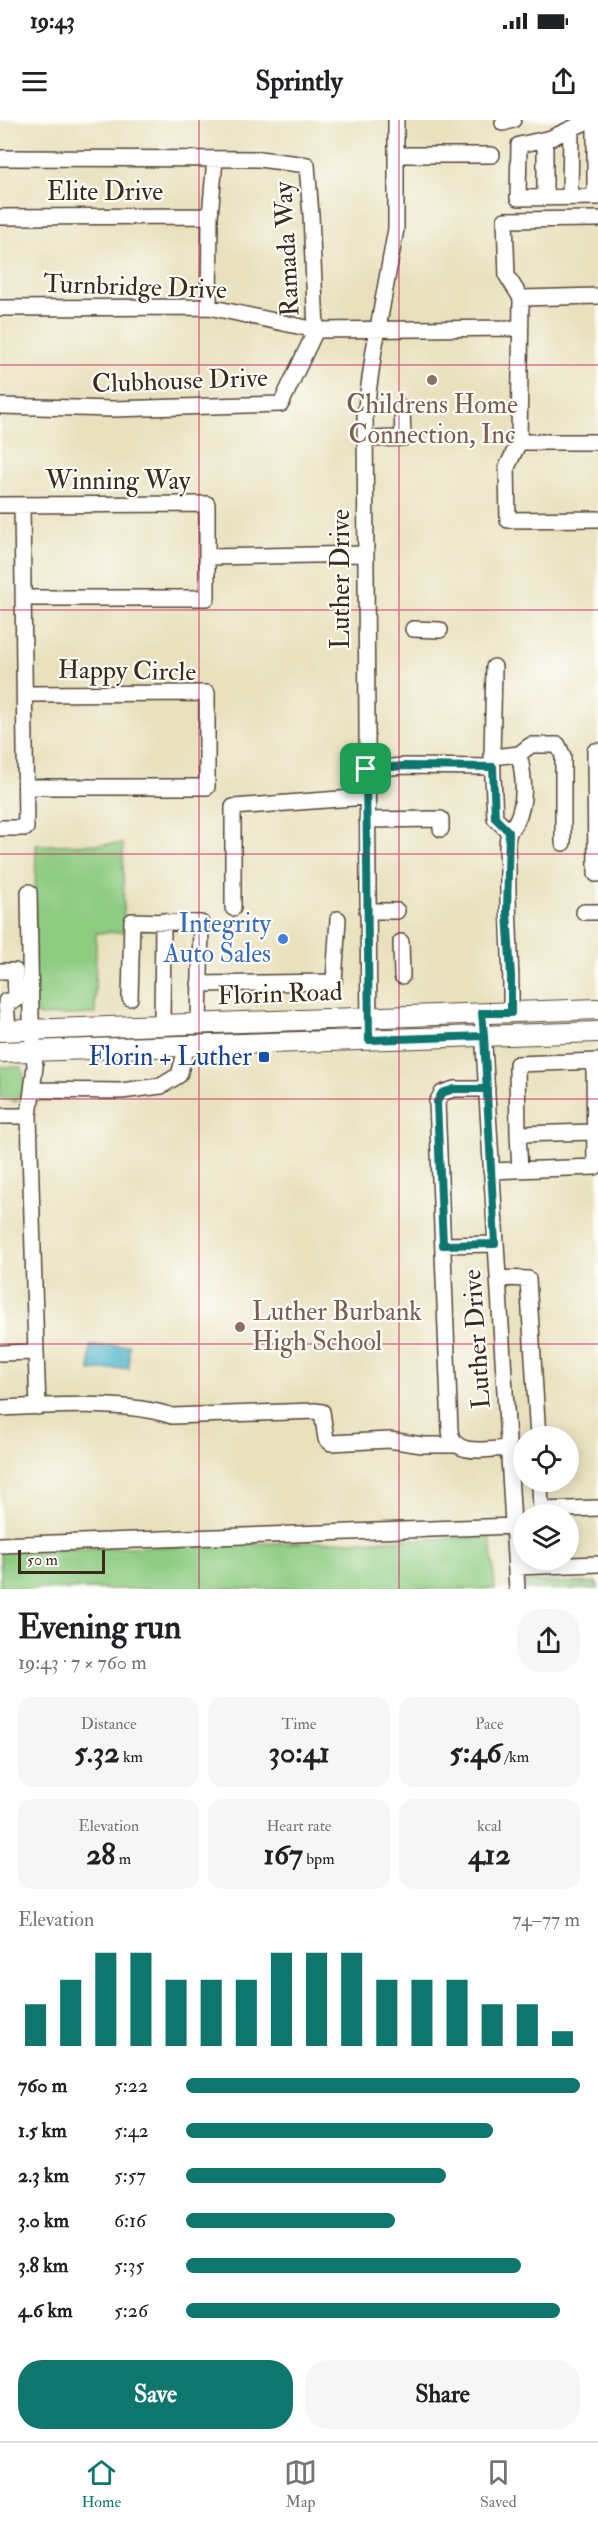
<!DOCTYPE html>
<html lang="en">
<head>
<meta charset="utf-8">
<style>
  body { margin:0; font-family:"IM FELL Double Pica",serif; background:#f6f6f6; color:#202124; height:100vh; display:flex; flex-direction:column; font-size:22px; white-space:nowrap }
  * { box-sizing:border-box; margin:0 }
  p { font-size:20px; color:#757577 }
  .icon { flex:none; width:33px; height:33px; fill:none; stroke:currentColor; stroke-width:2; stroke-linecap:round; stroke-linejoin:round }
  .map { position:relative; height:1469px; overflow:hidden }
  .details { display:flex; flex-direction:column; background:#fff; flex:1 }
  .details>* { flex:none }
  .controls { position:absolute; left:513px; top:1306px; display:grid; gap:12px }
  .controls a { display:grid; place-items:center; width:66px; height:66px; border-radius:50%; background:#fff; box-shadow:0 3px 15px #0003; font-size:30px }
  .scale { position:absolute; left:18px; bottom:15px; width:87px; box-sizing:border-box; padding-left:6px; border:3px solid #3b2a1e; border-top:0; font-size:16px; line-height:21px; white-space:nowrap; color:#3b2a1e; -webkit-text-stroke:4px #fdfcf7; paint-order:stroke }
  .pin { position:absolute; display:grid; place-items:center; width:51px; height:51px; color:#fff; margin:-26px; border-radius:12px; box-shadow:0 3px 9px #0006 }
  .round { display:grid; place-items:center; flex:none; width:63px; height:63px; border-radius:24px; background:#f6f6f6 }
  .overview { display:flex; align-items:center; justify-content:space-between; height:102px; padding:0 18px }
  h1 { font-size:33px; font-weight:700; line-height:45px }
  .stats { display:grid; grid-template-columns:repeat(3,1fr); gap:9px; height:102px; padding:6px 18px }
  .stats div { display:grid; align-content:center; border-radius:15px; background:#f6f6f6; text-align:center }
  .stats b { font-size:30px; font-weight:700 }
  .stats small { font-size:16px; font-weight:400 }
  .stats p { font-size:16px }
  .chart { height:168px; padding:12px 18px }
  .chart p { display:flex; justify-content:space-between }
  .chart svg { width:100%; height:108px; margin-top:6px; stroke:#0f766e; stroke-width:6 }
  .primary-button { display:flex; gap:12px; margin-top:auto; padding:12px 18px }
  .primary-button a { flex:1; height:69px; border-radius:24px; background:#0f766e; color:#fff; font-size:24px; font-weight:700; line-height:69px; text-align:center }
  .primary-button a+a { background:#f6f6f6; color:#202124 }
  ul { padding:0 18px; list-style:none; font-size:20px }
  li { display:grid; grid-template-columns:96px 72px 1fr; align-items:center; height:45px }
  li i { height:15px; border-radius:8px; background:#0f766e }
  .status { display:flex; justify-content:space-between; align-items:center; height:42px; padding:0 30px; background:#fff; direction:ltr }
  .status svg { height:16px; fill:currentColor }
  header { display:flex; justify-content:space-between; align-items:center; height:78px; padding:0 18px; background:#fff; font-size:27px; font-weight:700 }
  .tab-bar { display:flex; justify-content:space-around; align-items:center; height:84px; border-top:2px solid #e0e0e0; background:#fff; font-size:16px; color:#757577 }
  .tab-bar a { display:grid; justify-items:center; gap:3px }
  .tab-bar .on { color:#0f766e }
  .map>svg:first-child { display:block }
  .green { fill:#8ecc82; stroke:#647b50; stroke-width:1.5 }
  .water { fill:#4bb3c9; stroke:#436e74; stroke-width:1.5 }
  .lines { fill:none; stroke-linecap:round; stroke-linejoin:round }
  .minor-casing { stroke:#554536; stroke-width:18 }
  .major-casing { stroke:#554536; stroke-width:22 }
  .minor { stroke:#fff; stroke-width:15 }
  .major { stroke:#fff; stroke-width:20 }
  .route-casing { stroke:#fff; stroke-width:12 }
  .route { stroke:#0f766e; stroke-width:8 }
  .grid { fill:none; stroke:#c2185b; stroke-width:1.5; stroke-opacity:0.55 }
  .education-dot { fill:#8d6e63; stroke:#fdfcf7; stroke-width:2 }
  .shop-dot { fill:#3f7fe0; stroke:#fdfcf7; stroke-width:2 }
  .transit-dot { fill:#1a4fb4; stroke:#fdfcf7; stroke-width:2 }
  .labels { text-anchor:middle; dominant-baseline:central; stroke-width:4.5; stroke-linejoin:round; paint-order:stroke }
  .street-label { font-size:26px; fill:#3b2a1e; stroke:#fdfcf7 }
  .education-label { font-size:26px; fill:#785e54; stroke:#fdfcf7 }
  .shop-label { font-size:26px; fill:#366cbe; stroke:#fdfcf7; text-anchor:end }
  .transit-label { font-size:26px; fill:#164399; stroke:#fdfcf7; text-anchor:end }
</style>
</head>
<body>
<div class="status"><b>19:43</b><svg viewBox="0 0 49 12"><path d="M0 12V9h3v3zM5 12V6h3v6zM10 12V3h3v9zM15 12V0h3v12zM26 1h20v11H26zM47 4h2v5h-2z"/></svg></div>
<header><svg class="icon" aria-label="menu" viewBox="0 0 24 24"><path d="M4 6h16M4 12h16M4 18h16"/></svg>Sprintly<svg class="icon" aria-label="share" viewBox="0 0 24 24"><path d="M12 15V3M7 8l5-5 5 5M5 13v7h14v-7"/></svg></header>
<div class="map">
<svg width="598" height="1469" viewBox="0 0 598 1469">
  <rect width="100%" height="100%" fill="#fdfcf7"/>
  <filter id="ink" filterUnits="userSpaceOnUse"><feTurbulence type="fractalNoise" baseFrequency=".0167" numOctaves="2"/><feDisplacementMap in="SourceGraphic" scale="12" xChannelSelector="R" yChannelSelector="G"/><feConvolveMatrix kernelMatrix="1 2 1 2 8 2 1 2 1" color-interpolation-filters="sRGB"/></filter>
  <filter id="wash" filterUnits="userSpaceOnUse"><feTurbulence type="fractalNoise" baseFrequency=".008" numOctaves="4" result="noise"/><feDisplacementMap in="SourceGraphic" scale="24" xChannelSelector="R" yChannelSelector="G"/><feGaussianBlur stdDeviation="1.35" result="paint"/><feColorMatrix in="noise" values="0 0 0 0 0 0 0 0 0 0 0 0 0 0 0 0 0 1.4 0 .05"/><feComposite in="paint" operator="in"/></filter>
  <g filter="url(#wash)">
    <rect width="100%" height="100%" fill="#e9e1be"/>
    <!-- green -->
    <path class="green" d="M123,724L124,812L96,813L95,894L38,896L33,883L36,725Z
      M0,947H22C25,961 25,970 16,982L0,978Z
      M490,1417L495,1469H0V1431Z
      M525,1462L598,1463V1469H526Z"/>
    <!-- water -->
    <path class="water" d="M129,1225V1248L90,1251V1226Z"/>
  </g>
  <g filter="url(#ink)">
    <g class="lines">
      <defs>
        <path id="minor" d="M590,0L551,18L519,25L518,78L598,77
          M503,3L513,0
          M545,20V77
          M396,35H492
          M0,38L259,39L307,45L311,95L316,210L281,284L113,289L0,286
          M570,77L571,9
          M595,77V0
          M0,97L210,96
          M598,99L505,100L507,156L521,178L519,322L507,347L508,400L598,399
          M521,178L598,176
          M209,187L210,96L215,39
          M0,188L209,187L316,210L520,208
          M365,319L403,318L402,288
          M519,322H598
          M0,385L207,384V478H24
          M207,437L365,434
          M413,509L440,510
          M26,574L207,573V667H26
          M598,631H595L596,754H598
          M519,634L531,625H558L563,636V723
          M492,637L494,547
          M366,649L404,646L493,647
          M367,700L441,699V709
          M0,708H26L22,385
          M509,712L495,698L492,637L519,634C524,656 527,681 516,702C514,705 510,709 509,713C505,723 508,739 508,750C507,797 512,845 511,893
          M233,788V687L366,677
          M367,791H397
          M584,792H598
          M401,822L402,856
          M0,851H15L16,880L6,881L8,911
          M199,864L334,862L338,799
          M130,878L132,801L201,803L199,904
          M482,893L517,1469
          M162,905L163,801
          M369,920L365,294L374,230L396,109V0
          M487,969H454L442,973L437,982L450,1310C452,1338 488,1329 508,1328
          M32,970L121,971L161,966L179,955L187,926
          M0,996H29
          M518,1014L517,944L598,941
          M520,1050L518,1014L594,1012
          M491,1051L595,1047L594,941
          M443,1125L495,1124
          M498,1158L528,1159L538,1317
          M36,1232L38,1287
          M0,1233L36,1232L29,996L35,946L31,898L29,772
          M0,1288C49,1286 127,1280 172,1296L315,1291L322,1292L326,1319L331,1323L389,1320L422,1325H455
          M540,1362L541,1395
          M541,1390L598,1388
          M0,1425L513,1406
          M516,1447L598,1444"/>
        <path id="major" d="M0,911L598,889
          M0,932L598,912"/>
      </defs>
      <!-- minor casing -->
      <use href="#minor" class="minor-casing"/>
      <!-- major casing -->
      <use href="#major" class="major-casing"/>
      <!-- minor -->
      <use href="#minor" class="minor"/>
      <!-- major -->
      <use href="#major" class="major"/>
    </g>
  </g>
  <g class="lines" filter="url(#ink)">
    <defs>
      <path id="route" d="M366,649L369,920L484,916L487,969H454L442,973L437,982L443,1125L495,1124L484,916L482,893H511V856L507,792L509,712L495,698L493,647L404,646L366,649"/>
    </defs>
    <!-- route casing -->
    <use href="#route" class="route-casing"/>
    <!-- route -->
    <use href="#route" class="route"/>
  </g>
  <!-- grid -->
  <path class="grid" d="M199,0V1469M399,0V1469M0,245H598M0,490H598M0,734H598M0,979H598M0,1224H598"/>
  <!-- markers -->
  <g class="education-dot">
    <circle cx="432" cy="260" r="6"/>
    <circle cx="240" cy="1207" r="6"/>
  </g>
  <circle class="shop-dot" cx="283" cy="819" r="6"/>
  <rect class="transit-dot" x="258" y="931" width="12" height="12" rx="3"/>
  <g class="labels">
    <!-- street labels -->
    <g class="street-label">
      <text x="105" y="72">Elite Drive</text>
      <text transform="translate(287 129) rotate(-93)">Ramada Way</text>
      <text transform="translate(135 167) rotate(2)">Turnbridge Drive</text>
      <text transform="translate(180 261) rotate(-2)">Clubhouse Drive</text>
      <text x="118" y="361">Winning Way</text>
      <text transform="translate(341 459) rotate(-90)">Luther Drive</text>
      <text transform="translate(127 551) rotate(1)">Happy Circle</text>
      <text transform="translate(280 874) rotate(-2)">Florin Road</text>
      <text transform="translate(477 1219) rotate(-94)">Luther Drive</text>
    </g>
    <!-- education labels -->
    <g class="education-label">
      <text x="432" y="285">Childrens Home<tspan x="432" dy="30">Connection, Inc</tspan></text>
      <text x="252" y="1192" text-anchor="start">Luther Burbank<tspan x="252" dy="30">High School</tspan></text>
    </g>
    <!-- shop labels -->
    <g class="shop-label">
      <text x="271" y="804">Integrity<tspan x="271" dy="30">Auto Sales</tspan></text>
    </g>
    <!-- transit labels -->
    <g class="transit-label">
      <text x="252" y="937">Florin + Luther</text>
    </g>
  </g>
</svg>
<div class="controls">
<a><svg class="icon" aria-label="locate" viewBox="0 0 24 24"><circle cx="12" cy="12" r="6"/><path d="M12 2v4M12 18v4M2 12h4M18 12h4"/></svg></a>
<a><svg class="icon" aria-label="layers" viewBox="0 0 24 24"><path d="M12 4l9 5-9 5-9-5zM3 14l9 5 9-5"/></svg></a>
</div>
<div class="scale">50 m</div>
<div class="pin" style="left:366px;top:649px;background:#1e9e55"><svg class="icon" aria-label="arrive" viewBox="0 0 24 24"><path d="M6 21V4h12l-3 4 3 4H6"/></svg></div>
</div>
<section class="details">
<div class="overview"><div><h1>Evening run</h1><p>19:43 · 7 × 760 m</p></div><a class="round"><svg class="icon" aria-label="share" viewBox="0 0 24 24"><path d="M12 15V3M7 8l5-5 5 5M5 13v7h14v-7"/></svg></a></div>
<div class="stats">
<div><p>Distance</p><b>5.32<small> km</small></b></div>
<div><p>Time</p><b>30:41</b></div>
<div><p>Pace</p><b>5:46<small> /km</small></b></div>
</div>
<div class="stats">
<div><p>Elevation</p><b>28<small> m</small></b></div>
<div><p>Heart rate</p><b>167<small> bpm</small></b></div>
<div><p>kcal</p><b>412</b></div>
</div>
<div class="chart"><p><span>Elevation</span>74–77 m</p>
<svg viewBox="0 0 160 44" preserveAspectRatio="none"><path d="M5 44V27M15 44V17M25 44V6M35 44V6M45 44V17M55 44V17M65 44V17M75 44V6M85 44V6M95 44V6M105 44V17M115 44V17M125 44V17M135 44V27M145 44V27M155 44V38"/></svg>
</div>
<ul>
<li><b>760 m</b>5:22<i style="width:100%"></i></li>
<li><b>1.5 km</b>5:42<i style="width:78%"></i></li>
<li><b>2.3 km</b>5:57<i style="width:66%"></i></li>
<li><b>3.0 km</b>6:16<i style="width:53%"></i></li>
<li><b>3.8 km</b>5:35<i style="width:85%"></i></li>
<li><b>4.6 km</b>5:26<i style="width:95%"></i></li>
</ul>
<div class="primary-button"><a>Save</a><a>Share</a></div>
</section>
<nav class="tab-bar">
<a class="on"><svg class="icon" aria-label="home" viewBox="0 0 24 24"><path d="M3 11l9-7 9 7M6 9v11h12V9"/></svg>Home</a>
<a><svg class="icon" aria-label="map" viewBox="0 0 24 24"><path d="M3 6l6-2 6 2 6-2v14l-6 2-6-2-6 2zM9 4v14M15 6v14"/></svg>Map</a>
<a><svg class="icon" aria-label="saved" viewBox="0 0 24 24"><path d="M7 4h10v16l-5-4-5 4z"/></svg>Saved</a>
</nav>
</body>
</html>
